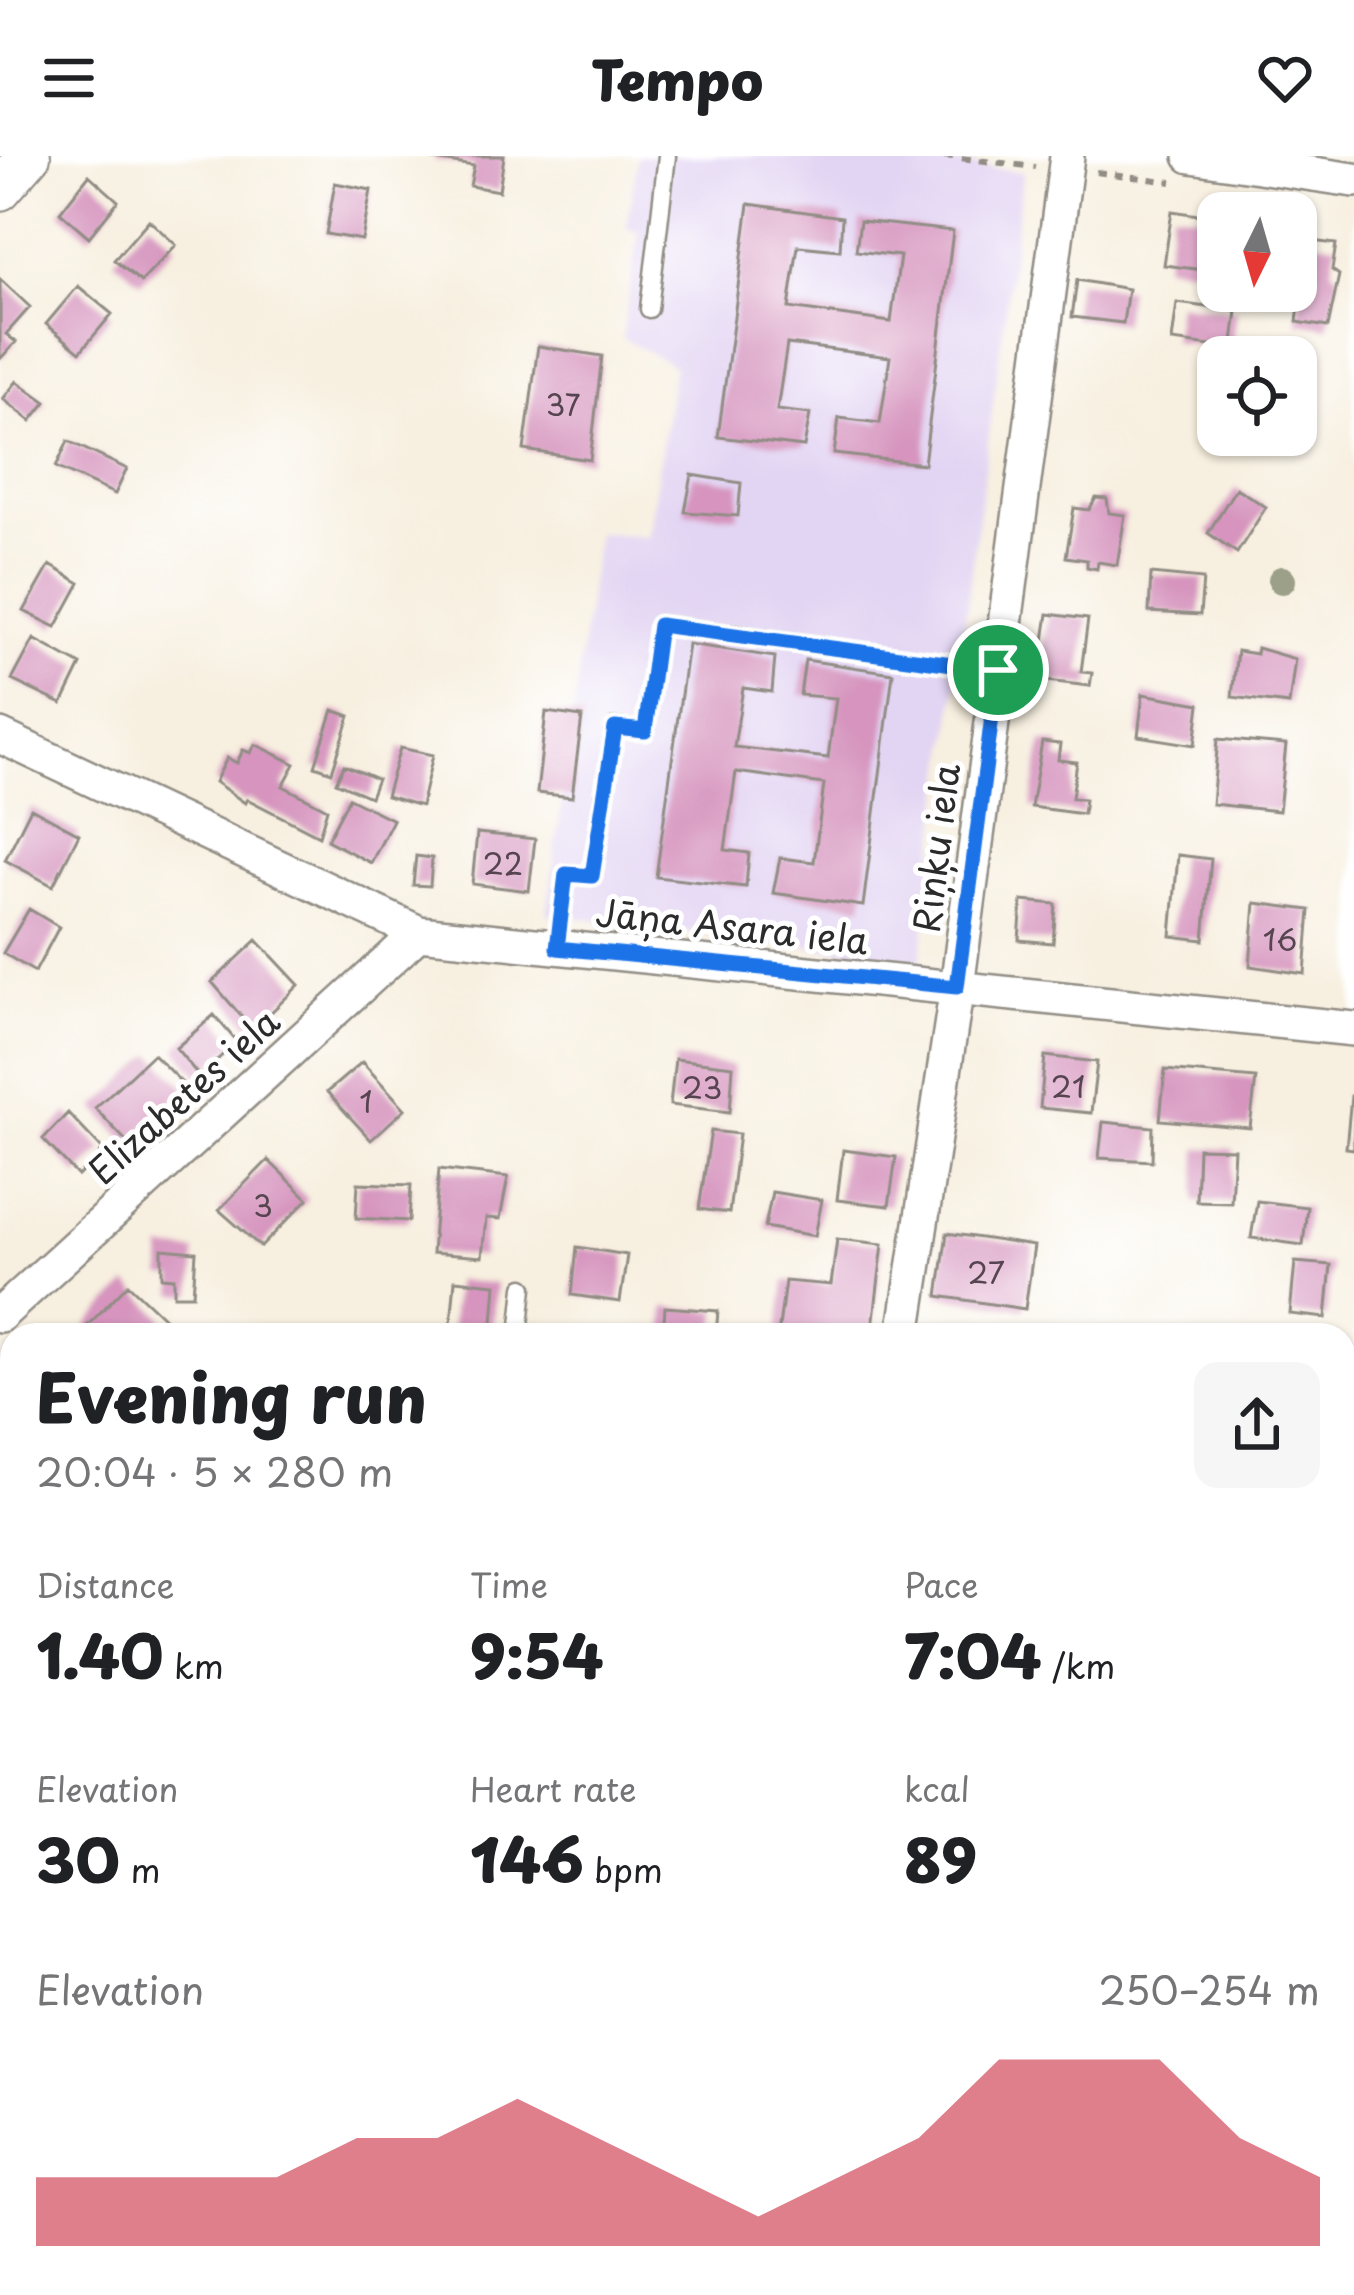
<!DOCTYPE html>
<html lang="en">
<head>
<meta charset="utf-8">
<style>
  body { margin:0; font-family:"Playpen Sans",sans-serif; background:#f6f6f6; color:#202124; height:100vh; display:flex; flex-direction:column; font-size:45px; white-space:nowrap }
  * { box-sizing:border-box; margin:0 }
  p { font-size:39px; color:#757577 }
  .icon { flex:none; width:66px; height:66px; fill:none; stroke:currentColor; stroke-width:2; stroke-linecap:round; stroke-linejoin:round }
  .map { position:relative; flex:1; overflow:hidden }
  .side { position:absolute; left:0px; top:1167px; width:1356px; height:972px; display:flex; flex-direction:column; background:#fff; border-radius:36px 36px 0 0; box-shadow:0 3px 9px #0004 }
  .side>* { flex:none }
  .needle { width:78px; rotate:185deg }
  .tools { position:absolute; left:1197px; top:36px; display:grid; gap:24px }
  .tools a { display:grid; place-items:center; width:120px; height:120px; border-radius:24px; background:#fff; box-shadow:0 3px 9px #0004; font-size:60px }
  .pin { position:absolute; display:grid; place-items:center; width:102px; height:102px; color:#fff; margin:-51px; border:6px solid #fff; border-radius:50%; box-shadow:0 3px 12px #0007 }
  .round { display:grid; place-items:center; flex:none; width:126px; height:126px; border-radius:24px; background:#f6f6f6 }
  .headline { display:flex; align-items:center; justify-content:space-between; height:204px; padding:0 36px }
  h1 { font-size:66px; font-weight:800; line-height:90px }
  .metrics { display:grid; grid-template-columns:repeat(3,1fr); gap:18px; height:204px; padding:12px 36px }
  .metrics div { display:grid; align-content:center }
  .metrics b { font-size:60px; font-weight:800 }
  .metrics small { font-size:33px; font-weight:400 }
  .metrics p { font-size:33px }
  .chart { height:336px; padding:24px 36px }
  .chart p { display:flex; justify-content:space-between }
  .chart svg { width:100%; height:216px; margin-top:12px; fill:#d1495b; opacity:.7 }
  header { display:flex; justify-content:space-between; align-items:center; height:156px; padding:0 36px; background:#fff; font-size:54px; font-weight:800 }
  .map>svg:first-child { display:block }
  .built { fill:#e2d4f3 }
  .green { fill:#9ac06b; stroke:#62764b; stroke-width:3 }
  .building { fill:#d694be }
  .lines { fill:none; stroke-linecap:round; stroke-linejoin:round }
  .service-casing { stroke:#918d85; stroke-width:21 }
  .minor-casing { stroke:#918d85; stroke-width:38 }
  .tertiary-casing { stroke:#918d85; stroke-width:46 }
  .path { stroke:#918d85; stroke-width:6; stroke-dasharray:9 9; stroke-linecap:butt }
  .service { stroke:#fff; stroke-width:16 }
  .minor { stroke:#fff; stroke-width:33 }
  .tertiary { stroke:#fff; stroke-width:42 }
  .tree { fill:#9ca088 }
  .route-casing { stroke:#fff; stroke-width:24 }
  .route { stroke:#1a73e8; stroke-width:15 }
  .labels { text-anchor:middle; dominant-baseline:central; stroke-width:10; stroke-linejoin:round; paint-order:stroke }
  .number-label { font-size:30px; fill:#564550 }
  .street-label { font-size:36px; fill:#2b2b2b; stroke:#fff }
</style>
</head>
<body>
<header><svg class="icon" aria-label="menu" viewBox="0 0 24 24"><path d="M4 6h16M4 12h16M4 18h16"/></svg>Tempo<svg class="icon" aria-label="heart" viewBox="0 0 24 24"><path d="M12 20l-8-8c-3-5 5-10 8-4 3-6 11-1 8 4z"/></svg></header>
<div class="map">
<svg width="1354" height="2139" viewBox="0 0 1354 2139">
  <rect width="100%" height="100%" fill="#fff"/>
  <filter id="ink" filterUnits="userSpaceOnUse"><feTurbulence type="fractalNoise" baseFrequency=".00833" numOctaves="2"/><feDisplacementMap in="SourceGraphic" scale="24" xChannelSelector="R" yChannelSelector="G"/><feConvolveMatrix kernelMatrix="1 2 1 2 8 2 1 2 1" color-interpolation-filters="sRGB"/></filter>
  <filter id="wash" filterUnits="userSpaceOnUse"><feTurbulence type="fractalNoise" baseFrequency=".004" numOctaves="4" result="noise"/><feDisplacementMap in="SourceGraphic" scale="48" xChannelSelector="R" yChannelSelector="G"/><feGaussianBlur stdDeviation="2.7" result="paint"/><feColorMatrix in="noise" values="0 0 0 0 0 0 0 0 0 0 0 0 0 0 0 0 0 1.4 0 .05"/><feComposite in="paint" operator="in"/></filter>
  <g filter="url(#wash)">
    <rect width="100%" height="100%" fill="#f7efdf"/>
    <!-- built -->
    <path class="built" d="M638,0H897L1023,16L921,804L547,758L597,376L648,381L674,210L622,182L639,75L626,72Z"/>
    <!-- green -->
    <path class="green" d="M0,2034L12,2036V2094L0,2093Z
      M163,2127H504L503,2139H162Z
      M549,2127H624L623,2139H548Z
      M660,2127H886L1004,2139H659Z"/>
    <g id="blocks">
      <!-- building -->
      <path class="building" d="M435,0H504L499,35L470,30L474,10L434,4Z
        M89,19L118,45L89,81L60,56Z
        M335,27L371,34L362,84L326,78Z
        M749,48L842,61L840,94L798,90L789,152L891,166L900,100L856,95L860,65L953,75L924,308L834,298L839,262L880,267L890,201L787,188L777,254L810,258L804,291L718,281Z
        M1172,55L1218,62L1211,115L1164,109Z
        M149,64L176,89L141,126L114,104Z
        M1296,83L1336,88L1332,114L1339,119L1328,171L1297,166L1300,141L1277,138L1296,135Z
        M0,123L30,151L6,178L16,186L0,203Z
        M1077,124L1128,133L1123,167L1072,161Z
        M78,130L112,158L80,196L46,168Z
        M1177,147L1237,155L1231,201L1209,202L1211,190L1172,185Z
        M538,190L602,200L590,304L524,294Z
        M1212,215L1218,216V257L1206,255Z
        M17,225L46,246L31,265L3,243Z
        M68,285L127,313L115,338L56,311Z
        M692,319L741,327L738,360L685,356Z
        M1236,332L1266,351L1237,397L1208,377Z
        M1096,342L1107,343L1109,357L1125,359L1117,409L1098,406L1097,413L1087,411V404L1066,401L1074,352L1089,354Z
        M50,409L80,427L56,471L24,455Z
        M1151,418L1203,423L1200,459L1149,456Z
        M1048,458L1088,463L1081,516L1092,517L1090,530L1038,524Z
        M34,483L81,509L62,548L12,524Z
        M688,488L775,501L772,536L743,532L734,591L828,602L836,542L800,539L805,504L893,517L863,750L773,737L780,702L814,706L824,628L736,616L725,694L749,697L746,731L656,721Z
        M1257,492L1295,503L1289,548L1232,541L1237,495L1256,498Z
        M1143,538L1200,548L1195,589L1138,580Z
        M333,554L350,560L332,616L315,610Z
        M546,556L582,561L572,641L537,637Z
        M1218,583L1286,589L1279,655L1212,648Z
        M1042,586L1060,588L1058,604L1077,606L1072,642L1085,643L1083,658L1031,651Z
        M255,588L295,608L283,630L327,653L319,680L247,643L245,647L215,626L227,602L237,607L243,594L251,597Z
        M400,592L433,599L421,650L386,640Z
        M344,609L377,623L370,641L336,626Z
        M349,642L393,664L371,707L327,684Z
        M31,652L79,678L53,730L5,704Z
        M477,677L535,683L529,735L472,728Z
        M1178,699L1211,703L1204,784L1171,780Z
        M416,700L432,702L430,730L413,729Z
        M1022,745L1056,748L1053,787L1019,784Z
        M1255,747L1310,754L1305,818L1250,810Z
        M29,753L59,771L35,816L3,797Z
        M257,784L299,829L253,874L212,826Z
        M214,859L237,886L199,920L176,892Z
        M153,898L187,932L128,987L95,952Z
        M1045,900L1097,906L1091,957L1040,952Z
        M675,903L733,910L730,956L670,949Z
        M362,906L405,953L371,984L327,936Z
        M1165,914L1256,922L1250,972L1160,964Z
        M1351,940H1354V993L1346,992Z
        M68,957L103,994L78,1020L43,983Z
        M1103,966L1153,971L1152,1005L1099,1002Z
        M711,975L739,978L729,1057L699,1053Z
        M1198,992L1234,993L1231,1046L1196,1045Z
        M843,994L896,1001L889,1050L837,1044Z
        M268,1004L308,1043L261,1091L219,1054Z
        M439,1013L508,1021L500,1063L486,1062L482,1101L432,1097Z
        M358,1027L411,1029L409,1065L356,1062Z
        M772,1036L822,1044L815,1080L765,1071Z
        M1257,1045L1307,1051L1303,1089L1251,1082Z
        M947,1077L1034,1090L1025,1153L938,1140Z
        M837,1083L883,1088L872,1179H778L785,1125L831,1129Z
        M577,1091L627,1099L620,1146L572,1139Z
        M162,1093L196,1096L193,1139H174V1122L162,1121Z
        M1295,1106L1331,1109L1326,1162L1290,1158Z
        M455,1124L496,1128L492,1179H450Z
        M128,1128L165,1163L150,1179H92L85,1172Z
        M665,1151L718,1155L716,1179H663Z
        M1349,1657L1354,1658V1687L1345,1686Z
        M624,2127L660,2129L659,2139H623Z
        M0,2128L76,2136V2139H0Z"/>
    </g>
  </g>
  <g filter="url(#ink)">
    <use href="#blocks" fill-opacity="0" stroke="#918d85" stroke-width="3"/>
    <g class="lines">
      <defs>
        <path id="service" d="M649,153L667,0
          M557,792L566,718L592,720L615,571L645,575L659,468L998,514
          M519,1179L524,1131"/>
        <path id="minor" d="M1191,0L1354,24
          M0,580L419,777L1354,873
          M0,1159L419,777
          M904,1179L957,831L1067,0
          M0,1381L12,1382
          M1344,1481L1354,1482"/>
        <path id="tertiary" d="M0,33L29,0
          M0,1966L12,1967
          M1344,2104L1354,2105"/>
      </defs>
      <!-- service casing -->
      <use href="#service" class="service-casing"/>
      <!-- minor casing -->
      <use href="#minor" class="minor-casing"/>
      <!-- tertiary casing -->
      <use href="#tertiary" class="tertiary-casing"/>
      <!-- path -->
      <path class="path" d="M944,0L1035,11
        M1096,16L1172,26
        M0,1911L12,1912
        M0,2026L12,2027
        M1344,2047L1354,2048
        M943,2127L1043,2139
        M511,2139L512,2127
        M540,2139L541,2127"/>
      <!-- service -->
      <use href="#service" class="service"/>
      <!-- minor -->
      <use href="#minor" class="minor"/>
      <!-- tertiary -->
      <use href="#tertiary" class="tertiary"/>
    </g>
    <!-- trees -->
    <circle class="tree" cx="1282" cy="424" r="14"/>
  </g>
  <g class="lines" filter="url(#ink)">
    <defs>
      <path id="route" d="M659,469L998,514L957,831L557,792L566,718L592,720L615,572L645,575Z"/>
    </defs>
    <!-- route casing -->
    <use href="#route" class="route-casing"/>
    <!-- route -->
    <use href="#route" class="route"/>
  </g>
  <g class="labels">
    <!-- number labels -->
    <g class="number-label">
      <text x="563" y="247">37</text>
      <text x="503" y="706">22</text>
      <text x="1280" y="782">16</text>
      <text x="1068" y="929">21</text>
      <text x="702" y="930">23</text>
      <text x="366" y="944">1</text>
      <text x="263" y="1048">3</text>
      <text x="986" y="1115">27</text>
    </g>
    <!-- street labels -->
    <g class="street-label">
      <text transform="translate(935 692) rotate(-83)">Riņķu iela</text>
      <text transform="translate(732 769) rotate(6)">Jāņa Asara iela</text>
      <text transform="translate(183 939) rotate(-42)">Elizabetes iela</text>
    </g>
  </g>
</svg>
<div class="tools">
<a><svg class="needle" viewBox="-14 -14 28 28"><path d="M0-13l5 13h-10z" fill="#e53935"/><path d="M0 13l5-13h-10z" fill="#757577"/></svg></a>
<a><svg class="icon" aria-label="locate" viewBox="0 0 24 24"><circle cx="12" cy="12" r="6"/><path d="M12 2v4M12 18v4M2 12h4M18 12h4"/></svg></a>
</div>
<div class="pin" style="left:998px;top:514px;background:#1e9e55"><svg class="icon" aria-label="arrive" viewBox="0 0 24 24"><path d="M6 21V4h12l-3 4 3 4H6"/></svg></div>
<section class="side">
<div class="headline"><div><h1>Evening run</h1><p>20:04 · 5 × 280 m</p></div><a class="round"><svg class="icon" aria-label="share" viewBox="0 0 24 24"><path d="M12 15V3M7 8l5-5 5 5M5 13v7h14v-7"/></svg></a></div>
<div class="metrics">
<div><p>Distance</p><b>1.40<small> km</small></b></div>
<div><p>Time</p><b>9:54</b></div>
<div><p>Pace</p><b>7:04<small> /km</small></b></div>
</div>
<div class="metrics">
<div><p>Elevation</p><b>30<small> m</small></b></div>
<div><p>Heart rate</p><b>146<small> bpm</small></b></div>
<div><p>kcal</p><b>89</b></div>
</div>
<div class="chart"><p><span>Elevation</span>250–254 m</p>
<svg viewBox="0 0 160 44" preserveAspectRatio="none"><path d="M0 44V30L10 30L20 30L30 30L40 22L50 22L60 14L70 22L80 30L90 38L100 30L110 22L120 6L130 6L140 6L150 22L160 30V44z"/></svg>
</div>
</section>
</div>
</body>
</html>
